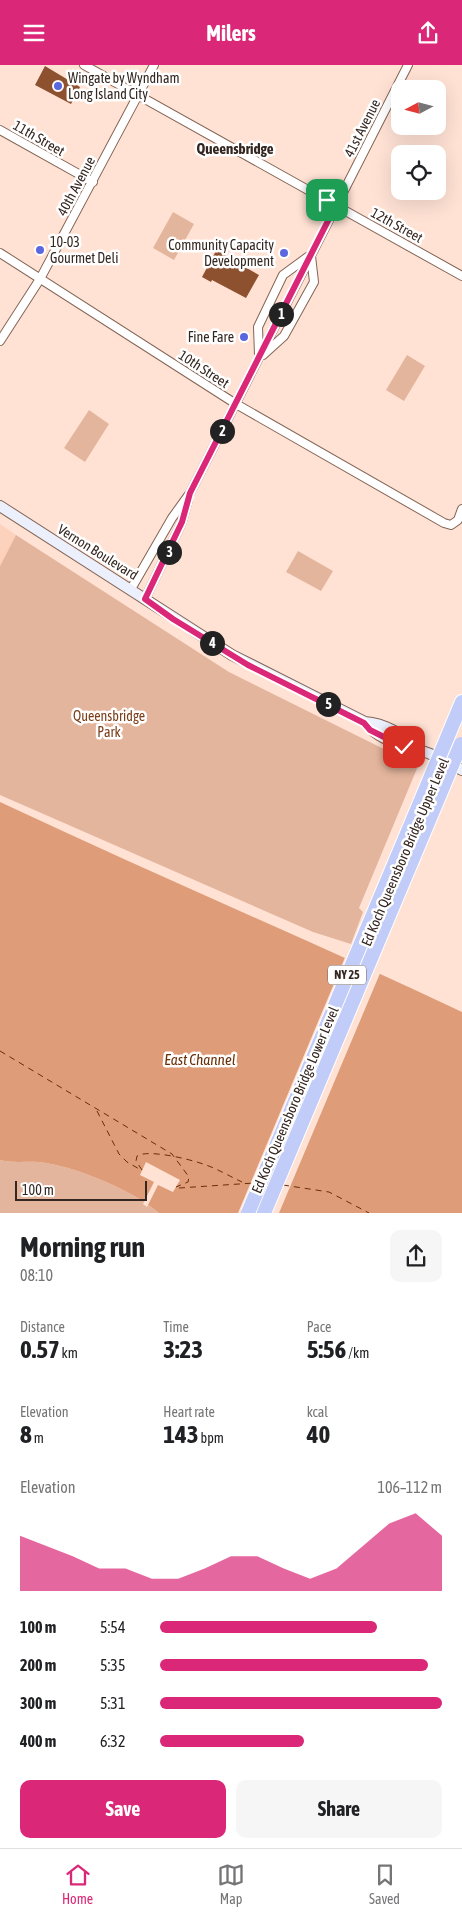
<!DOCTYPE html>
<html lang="en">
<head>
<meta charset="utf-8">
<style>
  body { margin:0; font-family:"Asap Condensed",sans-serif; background:#f6f6f6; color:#202124; height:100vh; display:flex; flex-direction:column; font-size:19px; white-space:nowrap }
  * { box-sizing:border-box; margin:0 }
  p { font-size:16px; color:#757577 }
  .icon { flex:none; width:28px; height:28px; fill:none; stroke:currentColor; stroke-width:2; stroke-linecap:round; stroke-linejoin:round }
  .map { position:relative; height:1148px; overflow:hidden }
  .drawer { display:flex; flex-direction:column; background:#fff; flex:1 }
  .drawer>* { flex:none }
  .needle { width:32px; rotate:263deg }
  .fabs { position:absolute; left:391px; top:15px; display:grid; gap:10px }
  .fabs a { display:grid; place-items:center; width:55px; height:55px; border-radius:10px; background:#fff; box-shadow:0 5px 20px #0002; font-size:25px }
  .scale { position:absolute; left:15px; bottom:12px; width:132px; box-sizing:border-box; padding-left:5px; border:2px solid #342620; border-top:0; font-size:14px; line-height:18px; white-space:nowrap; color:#342620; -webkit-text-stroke:4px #fff; paint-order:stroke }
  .pin { position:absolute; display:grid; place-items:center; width:42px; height:42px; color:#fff; margin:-21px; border-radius:10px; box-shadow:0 2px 8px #0006 }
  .km { position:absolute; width:25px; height:25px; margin:-12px; border-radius:50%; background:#222; color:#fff; font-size:14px; line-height:25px; text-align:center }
  .round { display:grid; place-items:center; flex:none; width:52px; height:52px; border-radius:10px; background:#f6f6f6 }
  .headline { display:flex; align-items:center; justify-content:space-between; height:85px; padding:0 20px }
  h1 { font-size:28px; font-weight:700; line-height:38px }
  .metrics { display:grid; grid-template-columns:repeat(3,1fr); gap:8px; height:85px; padding:5px 20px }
  .metrics div { display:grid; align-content:center }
  .metrics b { font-size:25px; font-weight:700 }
  .metrics small { font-size:14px; font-weight:400 }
  .metrics p { font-size:14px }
  .chart { height:140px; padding:10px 20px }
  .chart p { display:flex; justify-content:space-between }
  .chart svg { width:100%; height:90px; margin-top:5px; fill:#db2777; opacity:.7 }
  .cta { display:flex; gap:10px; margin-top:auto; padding:10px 20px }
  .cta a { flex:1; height:58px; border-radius:10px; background:#db2777; color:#fff; font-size:20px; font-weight:700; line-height:58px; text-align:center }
  .cta a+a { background:#f6f6f6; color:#202124 }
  ul { padding:0 20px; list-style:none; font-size:16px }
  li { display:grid; grid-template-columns:80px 60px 1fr; align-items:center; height:38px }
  li i { height:12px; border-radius:6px; background:#db2777 }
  header { display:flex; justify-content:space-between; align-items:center; height:65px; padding:0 20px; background:#db2777; color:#fff; font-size:22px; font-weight:700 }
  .menu { display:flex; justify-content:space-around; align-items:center; height:70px; border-top:1px solid #e0e0e0; background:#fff; font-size:14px; color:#757577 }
  .menu a { display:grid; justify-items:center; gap:2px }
  .menu .active { color:#db2777 }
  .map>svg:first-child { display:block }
  .built { fill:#fcd2bc }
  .green { fill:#e4b59d }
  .water { fill:#de9c79 }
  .pier { fill:#ffe2d4 }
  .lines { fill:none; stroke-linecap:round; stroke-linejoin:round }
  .ferry { stroke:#6a2e05; stroke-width:1; stroke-dasharray:6 5; stroke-linecap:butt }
  .building { fill:#8d5130 }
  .street-casing { stroke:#836455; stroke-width:10 }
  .secondary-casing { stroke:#836455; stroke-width:12 }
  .highway-casing { stroke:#fff; stroke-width:16 }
  .street { stroke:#fff; stroke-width:8 }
  .secondary { stroke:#ecf0fd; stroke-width:10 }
  .highway { stroke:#c1ccf8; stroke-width:14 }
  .highway-bridge-casing { stroke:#fff; stroke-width:16; stroke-linecap:butt }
  .highway-bridge { stroke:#c1ccf8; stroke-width:14 }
  .route-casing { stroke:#fff; stroke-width:10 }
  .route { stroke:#db2777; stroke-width:6 }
  .poi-dot { fill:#5a67de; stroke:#fff; stroke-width:2 }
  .labels { text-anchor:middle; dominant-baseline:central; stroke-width:5; stroke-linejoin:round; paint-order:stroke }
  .shield { fill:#fff; stroke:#716763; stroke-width:1 }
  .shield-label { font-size:12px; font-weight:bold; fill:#342620 }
  .poi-label { font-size:14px; fill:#342620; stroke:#fff; text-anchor:start }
  .street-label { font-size:14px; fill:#342620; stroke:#fff }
  .park-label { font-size:14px; fill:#7b3e19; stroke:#fff }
  .neighbourhood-label { font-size:15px; font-weight:bold; fill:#342620; stroke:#fff }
  .water-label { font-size:15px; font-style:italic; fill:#6a2e05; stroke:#fff }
</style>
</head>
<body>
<header><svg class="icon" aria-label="menu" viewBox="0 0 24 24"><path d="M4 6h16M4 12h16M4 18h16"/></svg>Milers<svg class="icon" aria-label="share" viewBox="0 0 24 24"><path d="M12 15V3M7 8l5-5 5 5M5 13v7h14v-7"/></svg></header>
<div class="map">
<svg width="462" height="1148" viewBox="0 0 462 1148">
  <rect width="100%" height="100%" fill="#ffe2d4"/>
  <!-- built -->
  <path class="built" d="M0,459L16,470L0,501Z"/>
  <!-- green -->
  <path class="green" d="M173,147L194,159L174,195L153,183Z
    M407,290L425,301L404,336L386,325Z
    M89,345L109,359L85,397L64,383Z
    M16,470L229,607L418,701L359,843L363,847L351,879L313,867L0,730V501Z
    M298,486L333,506L321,526L286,507Z
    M0,1095C16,1099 31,1095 46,1098C81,1104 132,1125 159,1148H0Z"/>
  <!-- water -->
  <path class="water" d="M0,737C153,809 309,875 462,947V1148H159C132,1125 81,1104 46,1098C31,1095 16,1099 0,1095Z"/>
  <!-- pier -->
  <path class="pier" d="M346,890L381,906L279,1148H238Z
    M146,1097L180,1115L173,1127L158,1120L147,1142L143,1139L154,1117L140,1110Z"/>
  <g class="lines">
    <!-- ferry -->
    <path class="ferry" d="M0,986L172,1089L189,1112L188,1117L176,1122
      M97,1046L119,1089L127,1097L141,1105
      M142,1105L136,1096L137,1091C148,1084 189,1094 203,1099C216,1103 229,1111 242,1117
      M283,1120L329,1127L369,1148
      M179,1123L254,1118"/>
  </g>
  <!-- building -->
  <path class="building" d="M45,1L80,22L71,39L35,20Z
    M217,184L226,190L225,191L259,210L246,233L212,215L211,217L202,212Z"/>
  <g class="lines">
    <defs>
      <path id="street" d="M84,0L462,211
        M0,65L93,117
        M0,188L236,339L444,458L451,460L458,455L462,444
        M0,276L40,214L154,0
        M259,290L258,262L283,210L309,191
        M263,290L284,271L314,217L311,191
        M131,524L172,453L190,428L408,0
        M145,534L182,457L188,435"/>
      <path id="secondary" d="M0,441L232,590L365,657C384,658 406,671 420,685
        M365,657C379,676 399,678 419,685C434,689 449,698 462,705"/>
      <path id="highway" d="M447,673L462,637"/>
    </defs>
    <!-- street casing -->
    <use href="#street" class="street-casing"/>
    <!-- secondary casing -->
    <use href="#secondary" class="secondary-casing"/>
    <!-- highway casing -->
    <use href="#highway" class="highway-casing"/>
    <!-- street -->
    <use href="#street" class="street"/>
    <!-- secondary -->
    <use href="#secondary" class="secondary"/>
    <!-- highway -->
    <use href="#highway" class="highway"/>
    <defs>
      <path id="highway-bridge" d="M248,1148L447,673
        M264,1148L461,679"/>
    </defs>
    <!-- highway-bridge casing -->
    <use href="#highway-bridge" class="highway-bridge-casing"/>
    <!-- highway-bridge -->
    <use href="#highway-bridge" class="highway-bridge"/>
  </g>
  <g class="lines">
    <defs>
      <path id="route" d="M327,135L336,140L190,428L182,457L145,534L173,554L248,600L364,658L370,665L404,682"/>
    </defs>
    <!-- route casing -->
    <use href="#route" class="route-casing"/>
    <!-- route -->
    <use href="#route" class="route"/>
  </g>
  <!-- markers -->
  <g class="poi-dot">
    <circle cx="58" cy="21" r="5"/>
    <circle cx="40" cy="185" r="5"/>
    <circle cx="284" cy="188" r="5"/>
    <circle cx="244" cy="272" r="5"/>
  </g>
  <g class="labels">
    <!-- shield labels -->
    <rect class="shield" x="328" y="900.5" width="38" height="19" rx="4"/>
    <g class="shield-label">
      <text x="347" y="910">NY 25</text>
    </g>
    <!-- poi labels -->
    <g class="poi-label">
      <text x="68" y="13">Wingate by Wyndham<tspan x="68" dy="16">Long Island City</tspan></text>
      <text x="50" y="177">10-03<tspan x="50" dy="16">Gourmet Deli</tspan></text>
      <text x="274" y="180" text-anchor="end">Community Capacity<tspan x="274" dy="16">Development</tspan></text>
      <text x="234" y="272" text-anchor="end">Fine Fare</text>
    </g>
    <!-- street labels -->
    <g class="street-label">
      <text transform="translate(362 63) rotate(-63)">41st Avenue</text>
      <text transform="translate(39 73) rotate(30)">11th Street</text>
      <text transform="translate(76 121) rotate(-62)">40th Avenue</text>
      <text transform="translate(397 160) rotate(29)">12th Street</text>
      <text transform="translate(204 304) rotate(33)">10th Street</text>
      <text transform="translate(98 487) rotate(32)">Vernon Boulevard</text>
      <text transform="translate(405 787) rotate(-67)">Ed Koch Queensboro Bridge Upper Level</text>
      <text transform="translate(295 1035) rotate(-67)">Ed Koch Queensboro Bridge Lower Level</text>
    </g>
    <!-- park labels -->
    <g class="park-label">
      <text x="109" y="651">Queensbridge<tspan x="109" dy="16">Park</tspan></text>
    </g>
    <!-- neighbourhood labels -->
    <g class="neighbourhood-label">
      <text x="235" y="83">Queensbridge</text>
    </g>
    <!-- water labels -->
    <g class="water-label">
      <text x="200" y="994">East Channel</text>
    </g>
  </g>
</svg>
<div class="fabs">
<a><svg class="needle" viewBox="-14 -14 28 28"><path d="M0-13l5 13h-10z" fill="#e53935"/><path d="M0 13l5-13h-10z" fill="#757577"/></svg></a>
<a><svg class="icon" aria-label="locate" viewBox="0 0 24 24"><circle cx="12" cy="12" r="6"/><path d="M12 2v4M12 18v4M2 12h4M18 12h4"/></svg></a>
</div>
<div class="scale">100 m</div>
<div class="pin" style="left:327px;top:135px;background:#1e9e55"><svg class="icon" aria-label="arrive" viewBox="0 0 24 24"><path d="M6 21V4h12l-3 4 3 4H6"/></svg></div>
<div class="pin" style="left:404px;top:682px;background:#d93025"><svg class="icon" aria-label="check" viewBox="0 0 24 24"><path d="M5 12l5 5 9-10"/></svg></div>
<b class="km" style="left:281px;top:249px">1</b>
<b class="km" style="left:222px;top:366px">2</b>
<b class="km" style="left:169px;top:487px">3</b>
<b class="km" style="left:212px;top:578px">4</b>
<b class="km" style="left:328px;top:639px">5</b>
</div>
<section class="drawer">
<div class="headline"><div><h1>Morning run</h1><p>08:10</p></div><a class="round"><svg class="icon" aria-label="share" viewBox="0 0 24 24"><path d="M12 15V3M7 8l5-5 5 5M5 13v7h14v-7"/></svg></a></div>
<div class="metrics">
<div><p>Distance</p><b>0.57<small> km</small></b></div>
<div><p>Time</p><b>3:23</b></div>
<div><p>Pace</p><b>5:56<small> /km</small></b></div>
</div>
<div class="metrics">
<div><p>Elevation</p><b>8<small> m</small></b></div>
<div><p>Heart rate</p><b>143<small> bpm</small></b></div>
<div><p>kcal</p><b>40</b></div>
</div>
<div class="chart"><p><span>Elevation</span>106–112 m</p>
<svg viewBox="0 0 160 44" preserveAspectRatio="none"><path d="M0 44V17L10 22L20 27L30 33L40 33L50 38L60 38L70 33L80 27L90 27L100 33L110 38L120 33L130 22L140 11L150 6L160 17V44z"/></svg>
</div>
<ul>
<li><b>100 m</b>5:54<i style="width:77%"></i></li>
<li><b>200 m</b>5:35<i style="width:95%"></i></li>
<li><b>300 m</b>5:31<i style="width:100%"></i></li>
<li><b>400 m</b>6:32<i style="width:51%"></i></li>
</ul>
<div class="cta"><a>Save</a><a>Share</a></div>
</section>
<nav class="menu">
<a class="active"><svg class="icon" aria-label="home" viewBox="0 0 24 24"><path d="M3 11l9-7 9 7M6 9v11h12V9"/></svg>Home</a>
<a><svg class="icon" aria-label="map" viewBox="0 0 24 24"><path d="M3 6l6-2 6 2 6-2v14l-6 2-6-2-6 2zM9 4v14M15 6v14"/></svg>Map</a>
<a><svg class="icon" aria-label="saved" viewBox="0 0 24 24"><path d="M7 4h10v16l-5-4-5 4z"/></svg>Saved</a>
</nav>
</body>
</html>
